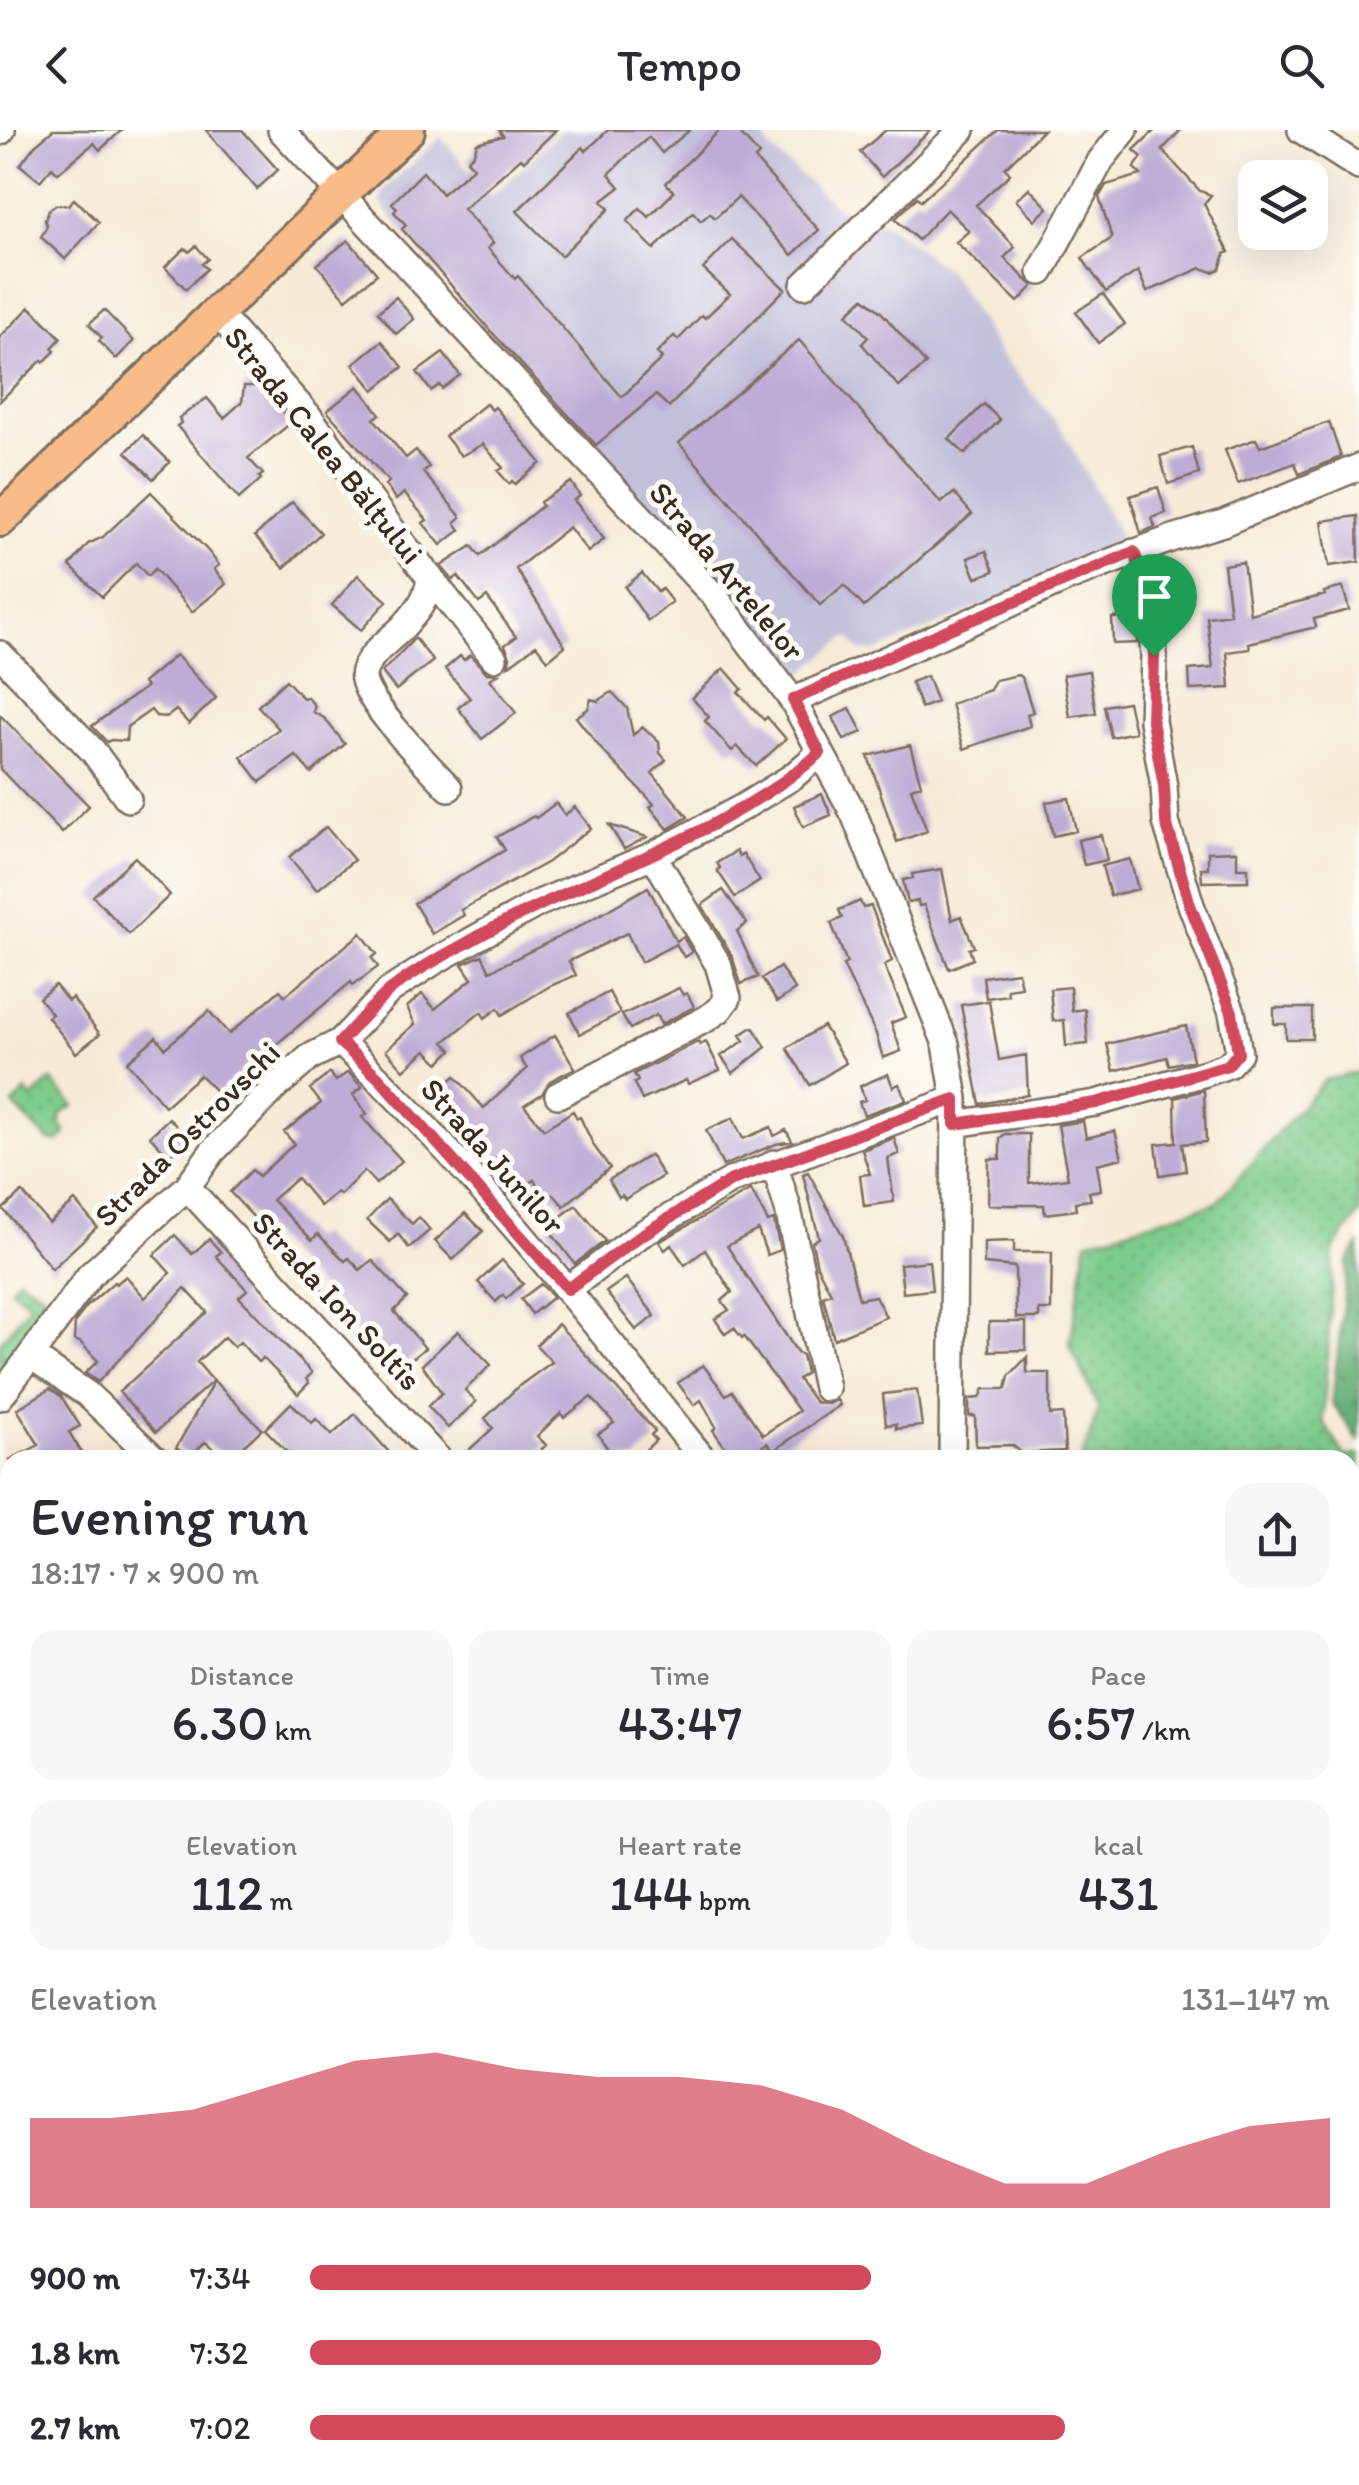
<!DOCTYPE html>
<html lang="en">
<head>
<meta charset="utf-8">
<style>
  body { margin:0; font-family:Itim,sans-serif; background:#f7f7f7; color:#2b2b33; height:100vh; display:flex; flex-direction:column; font-size:38px; white-space:nowrap }
  * { box-sizing:border-box; margin:0 }
  p { font-size:32px; color:#7c7c81 }
  .icon { flex:none; width:55px; height:55px; fill:none; stroke:currentColor; stroke-width:2; stroke-linecap:round; stroke-linejoin:round }
  .map { position:relative; flex:1; overflow:hidden }
  .drawer { position:absolute; left:0px; top:1320px; width:1360px; height:1035px; display:flex; flex-direction:column; background:#fff; border-radius:30px 30px 0 0; box-shadow:0 10px 40px #0002 }
  .drawer>* { flex:none }
  .fabs { position:absolute; left:1238px; top:30px; display:grid; gap:20px }
  .fabs a { display:grid; place-items:center; width:90px; height:90px; border-radius:20px; background:#fff; box-shadow:0 10px 40px #0002; font-size:50px }
  .pin { position:absolute; display:grid; place-items:center; width:85px; height:85px; color:#fff; margin:-102px -42px; border-radius:50% 50% 50% 0; rotate:-45deg; box-shadow:0 0 10px #0007 }
  .pin .icon { rotate:45deg }
  .round { display:grid; place-items:center; flex:none; width:105px; height:105px; border-radius:30px; background:#f7f7f7 }
  .headline { display:flex; align-items:center; justify-content:space-between; height:170px; padding:0 30px }
  h1 { font-size:55px; font-weight:600; line-height:75px }
  .metrics { display:grid; grid-template-columns:repeat(3,1fr); gap:15px; height:170px; padding:10px 30px }
  .metrics div { display:grid; align-content:center; border-radius:25px; background:#f7f7f7; text-align:center }
  .metrics b { font-size:50px; font-weight:600 }
  .metrics small { font-size:28px; font-weight:400 }
  .metrics p { font-size:28px }
  .chart { height:280px; padding:20px 30px }
  .chart p { display:flex; justify-content:space-between }
  .chart svg { width:100%; height:180px; margin-top:10px; fill:#d1495b; opacity:.7 }
  ul { padding:0 30px; list-style:none; font-size:32px }
  li { display:grid; grid-template-columns:160px 120px 1fr; align-items:center; height:75px }
  li i { height:25px; border-radius:12px; background:#d1495b }
  header { display:flex; justify-content:space-between; align-items:center; height:130px; padding:0 30px; background:#fff; font-size:45px; font-weight:600 }
  .map>svg:first-child { display:block }
  .industrial { fill:#c2c1dc }
  .grass { fill:url(#grass-dots); stroke:#5c7b56; stroke-width:2.5 }
  .forest { fill:url(#forest-crowns); stroke:#506d4b; stroke-width:2.5 }
  .building { fill:#beacd6 }
  .lines { fill:none; stroke-linecap:round; stroke-linejoin:round }
  .minor-casing { stroke:#7d6e5f; stroke-width:30 }
  .major-casing { stroke:#7d6e5f; stroke-width:38 }
  .minor { stroke:#fff; stroke-width:25 }
  .major { stroke:#f9bc89; stroke-width:32 }
  .route-casing { stroke:#fff; stroke-width:20 }
  .route { stroke:#d1495b; stroke-width:12 }
  .labels { text-anchor:middle; dominant-baseline:central; stroke-width:10; stroke-linejoin:round; paint-order:stroke }
  .street-label { font-size:32px; fill:#3b2a1e; stroke:#fdfcf7 }
</style>
</head>
<body>
<header><svg class="icon" aria-label="back" viewBox="0 0 24 24"><path d="M15 5l-7 7 7 7"/></svg>Tempo<svg class="icon" aria-label="search" viewBox="0 0 24 24"><circle cx="10" cy="10" r="6"/><path d="M15 15l6 6"/></svg></header>
<div class="map">
<svg width="1359" height="2355" viewBox="0 0 1359 2355">
  <defs>
    <pattern id="grass-dots" width="8" height="8" patternUnits="userSpaceOnUse" patternTransform="scale(2.5)"><rect width="8" height="8" fill="#7dcc8d"/><path d="M2 2h.1M6 6h.1" fill="none" stroke="#6daf79" stroke-width="1.8" stroke-linecap="round"/></pattern>
    <pattern id="forest-crowns" width="20" height="18" patternUnits="userSpaceOnUse" patternTransform="scale(2.5)"><rect width="20" height="18" fill="#66b078"/><path d="M2 6a3 3 0 1 1 6 0M12 15a3 3 0 1 1 6 0" fill="none" stroke="#558f62"/></pattern>
  </defs>
  <rect width="100%" height="100%" fill="#fdfcf7"/>
  <filter id="ink" filterUnits="userSpaceOnUse"><feTurbulence type="fractalNoise" baseFrequency=".01" numOctaves="2"/><feDisplacementMap in="SourceGraphic" scale="20" xChannelSelector="R" yChannelSelector="G"/><feConvolveMatrix kernelMatrix="1 2 1 2 8 2 1 2 1" color-interpolation-filters="sRGB"/></filter>
  <filter id="wash" filterUnits="userSpaceOnUse"><feTurbulence type="fractalNoise" baseFrequency=".0048" numOctaves="4" result="noise"/><feDisplacementMap in="SourceGraphic" scale="40" xChannelSelector="R" yChannelSelector="G"/><feGaussianBlur stdDeviation="2.25" result="paint"/><feColorMatrix in="noise" values="0 0 0 0 0 0 0 0 0 0 0 0 0 0 0 0 0 1.4 0 .05"/><feComposite in="paint" operator="in"/></filter>
  <g filter="url(#wash)">
    <rect width="100%" height="100%" fill="#f7ebd7"/>
    <!-- industrial -->
    <path class="industrial" d="M562,0H761L769,18L851,89L886,94L949,142L1000,224L1059,295L1120,405L1119,417L875,522L860,521L851,508L844,509L795,549L736,471L691,419L637,371L381,74L382,62L441,7L491,67Z"/>
    <!-- grass -->
    <path class="grass" d="M1359,942V1084L1334,1118L1323,1292L1345,1326L1359,1325V1531L1350,1522V1330H1081L1099,1279L1070,1215L1087,1111L1216,1073L1325,950Z
      M51,950L74,976L61,984L60,993L66,1003L58,1012L48,1010L13,975L26,961L32,969Z
      M18,1148L42,1163L50,1178L0,1249V1213L30,1174L11,1158Z
      M0,2309L10,2310V2345H108L156,2354L202,2355L283,2351L382,2354L430,2346L479,2350L481,2345H560L559,2355H0Z
      M613,2345C677,2345 742,2345 805,2355H692L651,2351L590,2355Z
      M954,2345H1107L1127,2355H951Z"/>
    <!-- forest -->
    <path class="forest" d="M1359,1115V1311L1332,1273L1348,1131Z
      M53,2345H150L157,2354L238,2355H46Z
      M492,2345H546L554,2355H421C440,2349 465,2355 486,2352Z"/>
    <g id="blocks">
      <!-- building -->
      <path class="building" d="M53,0H122L100,20L94,13L58,43L52,37L40,51L20,35L35,15Z
        M206,0H242L278,40L257,59Z
        M499,0H556L524,31L521,28L463,79L493,113L488,118L515,149L518,146L622,267L662,228L657,223L674,206L678,210L702,185L705,188L730,164L703,139L732,109L785,159L669,277L656,265L596,315L489,199L402,99L406,95L394,82L397,78L392,73L423,42L442,64L474,37L467,30L474,23L477,13L503,6Z
        M608,0H690L662,23L649,7L626,27L609,44L620,57L602,71L609,79L561,126L517,81L583,17L586,21Z
        M720,0H737L759,25L755,29L766,42L819,100L792,125L738,67L715,88L710,83L701,91L693,82L654,119L627,91L640,78L649,87L674,62L666,53Z
        M886,0H931L882,47L860,22Z
        M998,0H1043L1005,38L1010,44L976,75L1015,117L1004,128L1033,156L1018,172L956,112L969,101L947,79L918,110L895,89L917,67L921,71Z
        M1155,0H1181L1162,20L1200,61L1211,65L1204,74L1229,122L1225,124L1220,139L1213,142L1201,138L1147,162L1138,141L1106,162L1082,128L1112,108L1099,67L1106,55L1141,45L1134,38L1142,27L1134,20Z
        M1029,58L1048,78L1035,90L1016,70Z
        M74,69L99,92L65,129L41,107L47,96L45,90L49,80L56,75H68Z
        M348,110L377,144L346,169L317,135Z
        M196,116L208,129L202,134L207,139L186,159L165,137L185,118L189,122Z
        M1103,164L1125,194L1098,213L1076,182Z
        M396,167L414,189L396,204L378,182Z
        M864,168L881,182L926,234L899,257L862,214L868,207L847,184Z
        M30,177L61,208L52,218L55,221L44,232L42,230L0,271V207Z
        M104,180L134,211L116,229L99,211L102,208L89,194Z
        M799,210L941,373L954,363L972,384L864,477L844,455L820,475L679,313Z
        M382,211L403,237L374,260L353,234Z
        M443,223L460,245L442,259L439,255L431,261L417,242Z
        M244,256H260L292,292L248,328L263,344L259,347L261,349L239,369L177,296L181,293L179,288L207,268L224,288L242,272Z
        M358,256L380,284L374,289L406,328L416,320L429,337L423,342L461,387L455,393L460,400L441,415L423,393L427,390L404,363L396,370L385,355L389,352L327,281Z
        M486,274L492,280L495,277L541,333L515,354L512,351L509,354L498,341L503,338L483,314L461,326L445,306Z
        M984,274L1000,290L965,324L949,309Z
        M1329,292L1341,327L1299,344L1295,333L1238,354L1225,320L1256,309L1260,317Z
        M143,305L170,332L153,349L126,322Z
        M1192,317L1199,344L1168,354L1160,326Z
        M571,352L580,366L574,370L604,409L588,422L569,397L516,439L565,516L548,530L536,515L508,536L510,527L505,515L516,507L487,467L479,473L458,446L453,450L441,436L472,416L480,426L542,376L540,372Z
        M1158,357L1166,383L1152,388L1155,397L1141,403L1130,366Z
        M151,362L208,421L219,435L214,439L226,454L192,482L155,439L148,446L136,433L102,467L70,436L88,414L103,407Z
        M292,372L321,403L284,438L255,406Z
        M1358,386L1359,432L1329,436L1322,391Z
        M986,421L994,441L976,448L968,428Z
        M1243,432L1250,484L1325,465L1324,462L1343,457L1349,480L1314,489L1316,497L1249,513L1250,519L1227,522L1230,558L1190,560L1189,540L1213,538L1207,487L1230,484L1224,435Z
        M642,443L658,462L662,459L672,472L648,491L625,457Z
        M358,445L387,471L361,500L332,475Z
        M1185,457L1187,483L1167,484L1166,458Z
        M1135,487L1137,513L1113,514L1112,488Z
        M415,508L433,531L396,560L382,542Z
        M176,525L216,568L189,594L176,580L167,587L156,586L151,580L127,597L126,611L111,610L107,612L92,596L146,557L143,553Z
        M470,525L487,543L498,544L490,549L516,583L482,609L458,578L470,568L445,539L460,526L464,530Z
        M724,538L742,559L738,562L764,590L767,587L786,609L756,636L737,616L732,621L705,591L709,587L692,568Z
        M1089,541L1096,583L1070,587L1063,545Z
        M1018,545L1022,548L1033,582L1027,584L1030,596L964,619L951,574L990,560L995,550Z
        M927,546L937,572L921,578L911,552Z
        M286,550L303,568L307,567L315,576L313,582L324,588L345,614L311,643L296,626L260,652L241,627L279,599L258,576Z
        M612,562L627,578L633,605L643,597L659,612L660,623L666,630L652,643L688,687L668,699L650,677L654,674L601,619L576,587L588,579L591,569L598,571Z
        M1128,572L1135,602L1111,607L1104,576Z
        M850,578L862,602L844,610L833,587Z
        M0,585L89,676L62,703L0,639Z
        M910,615L921,655L911,658L927,701L897,712L868,626Z
        M822,664L831,685L803,697L794,676Z
        M1069,668L1076,701L1053,706L1046,672Z
        M556,673L565,685L575,677L591,698L548,732L461,780L464,785L432,804L414,773L505,720L497,707L534,686L536,688Z
        M609,695L647,707L624,719Z
        M326,697L354,730L317,760L289,727Z
        M1101,705L1107,730L1084,735L1078,710Z
        M736,721L739,726L743,724L760,751L735,767L717,740L720,738L717,733Z
        M1237,721V738H1248V751L1202,752L1201,738H1208V722Z
        M135,727L170,765L129,804L93,766Z
        M1130,729L1138,759L1110,766L1102,736Z
        M942,739L952,790L961,786L974,817L969,819L973,829L949,839L924,775L919,776L918,771L908,773L903,750L913,748L912,744Z
        M648,757L676,811L683,807L692,822L684,827L676,814L641,832L627,803L569,831L576,845L550,856L502,885L498,878L485,888L481,882L444,912L452,920L439,933L426,920L404,940L386,920L415,894L407,877L422,864L435,879L472,849L462,834L482,825L490,841L573,800Z
        M723,760L747,793L737,801L758,847L741,854L732,826L702,775Z
        M860,771L863,778L871,776L878,794L892,831L884,835L906,887L891,893L901,921L883,928L876,904L843,835L847,833L831,793L842,788L839,780Z
        M361,803L377,824L372,828L378,837L353,855L351,852L254,933L252,931L218,963L200,945L165,976L127,932L156,907L165,918L209,881L229,904L280,860L285,866Z
        M780,837L795,860L777,872L762,849Z
        M1018,842L1021,857L1007,859L1008,865L986,868L983,847Z
        M55,855L68,871L72,868L100,904L76,923L48,887L52,884L39,868Z
        M1070,857L1072,881L1085,879L1088,914L1066,916L1064,890L1053,891L1050,859Z
        M679,858L683,865L687,863L694,877L661,894L656,885L630,899L622,885Z
        M609,862L620,883L580,904L569,883Z
        M989,871L999,930L1026,925L1028,965L980,974L961,875Z
        M1274,878H1312V909H1286V894H1274Z
        M823,896L846,933L810,955L787,918Z
        M1186,896L1193,930L1169,935L1167,927L1114,941L1107,914Z
        M753,897L766,917L733,943L721,926L744,911L740,905Z
        M555,905L575,938L550,951L542,964L524,975L544,999L573,981L577,988L580,987L594,1016L610,1038L564,1076L554,1065L542,1062L534,1050L508,1065L497,1052L503,1047L468,1011L475,1004L453,979L447,985L431,967L455,946L484,978L527,939L520,928Z
        M698,912L700,915L706,912L720,940L688,954L686,950L642,970L634,953L638,951L634,944Z
        M348,942L362,957L353,965L367,984L362,987L402,1031L376,1054L364,1041L340,1065L337,1062L320,1076L297,1048L272,1070L312,1110L318,1104L345,1131L349,1128L360,1140L372,1130L407,1168L394,1181L425,1218L393,1244L339,1185L342,1182L230,1062L252,1040L259,1046L294,1014L284,1002L321,973L310,959L330,943L336,951Z
        M888,944L893,957L899,954L906,970L864,985L859,972L865,970L860,956Z
        M1204,960L1206,1012L1182,1014L1186,1041L1160,1045L1156,1014L1176,1012L1175,968Z
        M169,988L187,1008L169,1026L150,1006Z
        M733,988L743,1009L771,997L774,1006L786,1000L792,1011L776,1014L723,1036L706,1000Z
        M1083,991L1086,1008L1115,1001L1122,1028L1097,1034L1101,1060L1089,1062L1091,1070L1075,1072L1076,1080L1045,1084L1044,1075H988L989,1029H1000V1008L1005,1004H1029V1053L1068,1048L1058,995Z
        M894,1008L899,1024L888,1028L894,1072L864,1076L860,1045L870,1044L862,1020Z
        M650,1025L663,1046L625,1069L622,1065L619,1067L609,1050Z
        M808,1042L843,1106L859,1169L875,1166L886,1187L834,1209L823,1166L831,1163L817,1136L812,1112L819,1108L803,1044Z
        M751,1060L768,1092L774,1090L780,1120L767,1125L758,1100L727,1116L797,1222L802,1225L806,1243L798,1249L815,1272L828,1274L837,1270L840,1275L773,1321L767,1313L743,1330H734L713,1300L716,1297L701,1270L694,1275L678,1253L703,1235L726,1265L732,1261L763,1305L799,1281L744,1206L742,1208L734,1198L725,1204L715,1189L729,1180L722,1171L732,1162L705,1120L685,1135L671,1115L665,1120L659,1112Z
        M22,1062L49,1093L75,1071L97,1097L52,1139L3,1079Z
        M387,1069L412,1094L419,1087L430,1100L409,1118L398,1104L390,1112L367,1090Z
        M576,1075L605,1111L575,1134L547,1097Z
        M465,1083L483,1101L453,1130L435,1111Z
        M175,1105L192,1124L209,1109L221,1122L216,1126L247,1160L239,1167L312,1243L306,1249L309,1253L298,1264L263,1228L258,1232L240,1212L234,1217L224,1207L197,1232L213,1251L156,1302L119,1262L207,1182L185,1158L98,1252L85,1243L98,1231L80,1212L74,1210L75,1192L88,1175L114,1152L116,1154L126,1146L145,1168L170,1143L154,1125Z
        M1014,1111V1122H1052L1051,1180H1039V1188H1016L1015,1137L984,1134V1112Z
        M502,1130L523,1154L506,1169L503,1165L496,1172L478,1152Z
        M929,1131L932,1160L903,1163L900,1134Z
        M626,1148L655,1186L636,1200L606,1162Z
        M541,1154L553,1167L532,1184L521,1169Z
        M989,1192H1026V1220L989,1221Z
        M558,1194L655,1301L651,1305L656,1310L635,1330H615L598,1304L614,1293L591,1267L564,1288L561,1283L537,1306L546,1315L531,1330H478L469,1320L493,1298L485,1288L519,1256L552,1232L536,1215Z
        M458,1201L491,1235L465,1260L476,1272L448,1298L428,1276L442,1263L422,1235Z
        M1027,1227V1243H1050V1285L1063,1284L1065,1321L1022,1323L1012,1315L976,1316L975,1286H969V1269L980,1268L984,1259H1006L1009,1246Z
        M214,1251L262,1299L229,1330L205,1312L190,1327L176,1318Z
        M50,1259L61,1266L80,1296L69,1302L86,1330H9L39,1315L17,1279Z
        M917,1260L922,1296L896,1299V1294L886,1295L883,1264Z
        M291,1273L312,1293L316,1289L332,1305L355,1284L396,1330H295L265,1299Z"/>
    </g>
  </g>
  <g filter="url(#ink)">
    <use href="#blocks" fill-opacity="0" stroke="#7d6e5f" stroke-width="2.5"/>
    <g class="lines">
      <defs>
        <path id="minor" d="M281,0L716,468L793,571L854,684L946,914L955,969L952,1330
          M1301,0L1359,37
          M0,2L2,0
          M1041,142L1101,30L1125,0
          M804,155L962,0
          M217,183L307,284L393,401L494,528
          M430,448C427,471 416,483 400,500C387,512 370,524 364,541C356,565 431,638 449,658
          M0,524L93,621L128,669
          M793,571L1068,448L1173,408L1223,393L1359,337
          M340,912C473,1036 591,1188 704,1330
          M558,965L706,889L719,880L728,868L718,834L653,725
          M955,994L1096,973L1206,943L1228,935L1239,923L1232,882L1191,775L1166,692L1164,656L1152,591L1154,526L1149,462L1134,422
          M774,1033L788,1079L826,1258
          M187,1057L439,1330
          M568,1159L640,1105L732,1050L955,969
          M31,1226L87,1264L156,1330
          M0,1267L90,1145L187,1057L213,1021L278,955L310,927L340,912L389,861L435,831L539,773L653,725L743,677L792,647L820,623
          M0,1425L10,1437
          M1350,1761L1359,1760
          M1350,1959L1359,1958
          M0,1989H10
          M1350,2187H1359
          M999,2355L1006,2345"/>
        <path id="major" d="M0,390L408,0"/>
      </defs>
      <!-- minor casing -->
      <use href="#minor" class="minor-casing"/>
      <!-- major casing -->
      <use href="#major" class="major-casing"/>
      <!-- minor -->
      <use href="#minor" class="minor"/>
      <!-- major -->
      <use href="#major" class="major"/>
    </g>
  </g>
  <g class="lines" filter="url(#ink)">
    <defs>
      <path id="route" d="M1134,422L1149,462L1154,526L1152,591L1164,656L1166,692L1190,775L1232,882L1238,923L1228,935L1096,973L955,994V969L732,1050L640,1106L568,1159L379,948L340,912C356,895 371,877 388,862C410,843 440,828 465,814C580,747 720,710 820,623L793,570L947,500Z"/>
    </defs>
    <!-- route casing -->
    <use href="#route" class="route-casing"/>
    <!-- route -->
    <use href="#route" class="route"/>
  </g>
  <g class="labels">
    <!-- street labels -->
    <g class="street-label">
      <text transform="translate(324 315) rotate(51)">Strada Calea Bălțului</text>
      <text transform="translate(727 441) rotate(50)">Strada Artelelor</text>
      <text transform="translate(187 1004) rotate(-45)">Strada Ostrovschi</text>
      <text transform="translate(493 1026) rotate(48)">Strada Junilor</text>
      <text transform="translate(337 1171) rotate(47)">Strada Ion Soltîs</text>
    </g>
  </g>
</svg>
<div class="fabs">
<a><svg class="icon" aria-label="layers" viewBox="0 0 24 24"><path d="M12 4l9 5-9 5-9-5zM3 14l9 5 9-5"/></svg></a>
</div>
<div class="pin" style="left:1154px;top:526px;background:#1e9e55"><svg class="icon" aria-label="arrive" viewBox="0 0 24 24"><path d="M6 21V4h12l-3 4 3 4H6"/></svg></div>
<section class="drawer">
<div class="headline"><div><h1>Evening run</h1><p>18:17 · 7 × 900 m</p></div><a class="round"><svg class="icon" aria-label="share" viewBox="0 0 24 24"><path d="M12 15V3M7 8l5-5 5 5M5 13v7h14v-7"/></svg></a></div>
<div class="metrics">
<div><p>Distance</p><b>6.30<small> km</small></b></div>
<div><p>Time</p><b>43:47</b></div>
<div><p>Pace</p><b>6:57<small> /km</small></b></div>
</div>
<div class="metrics">
<div><p>Elevation</p><b>112<small> m</small></b></div>
<div><p>Heart rate</p><b>144<small> bpm</small></b></div>
<div><p>kcal</p><b>431</b></div>
</div>
<div class="chart"><p><span>Elevation</span>131–147 m</p>
<svg viewBox="0 0 160 44" preserveAspectRatio="none"><path d="M0 44V22L10 22L20 20L30 14L40 8L50 6L60 10L70 12L80 12L90 14L100 20L110 30L120 38L130 38L140 30L150 24L160 22V44z"/></svg>
</div>
<ul>
<li><b>900 m</b>7:34<i style="width:55%"></i></li>
<li><b>1.8 km</b>7:32<i style="width:56%"></i></li>
<li><b>2.7 km</b>7:02<i style="width:74%"></i></li>
</ul>
</section>
</div>
</body>
</html>
